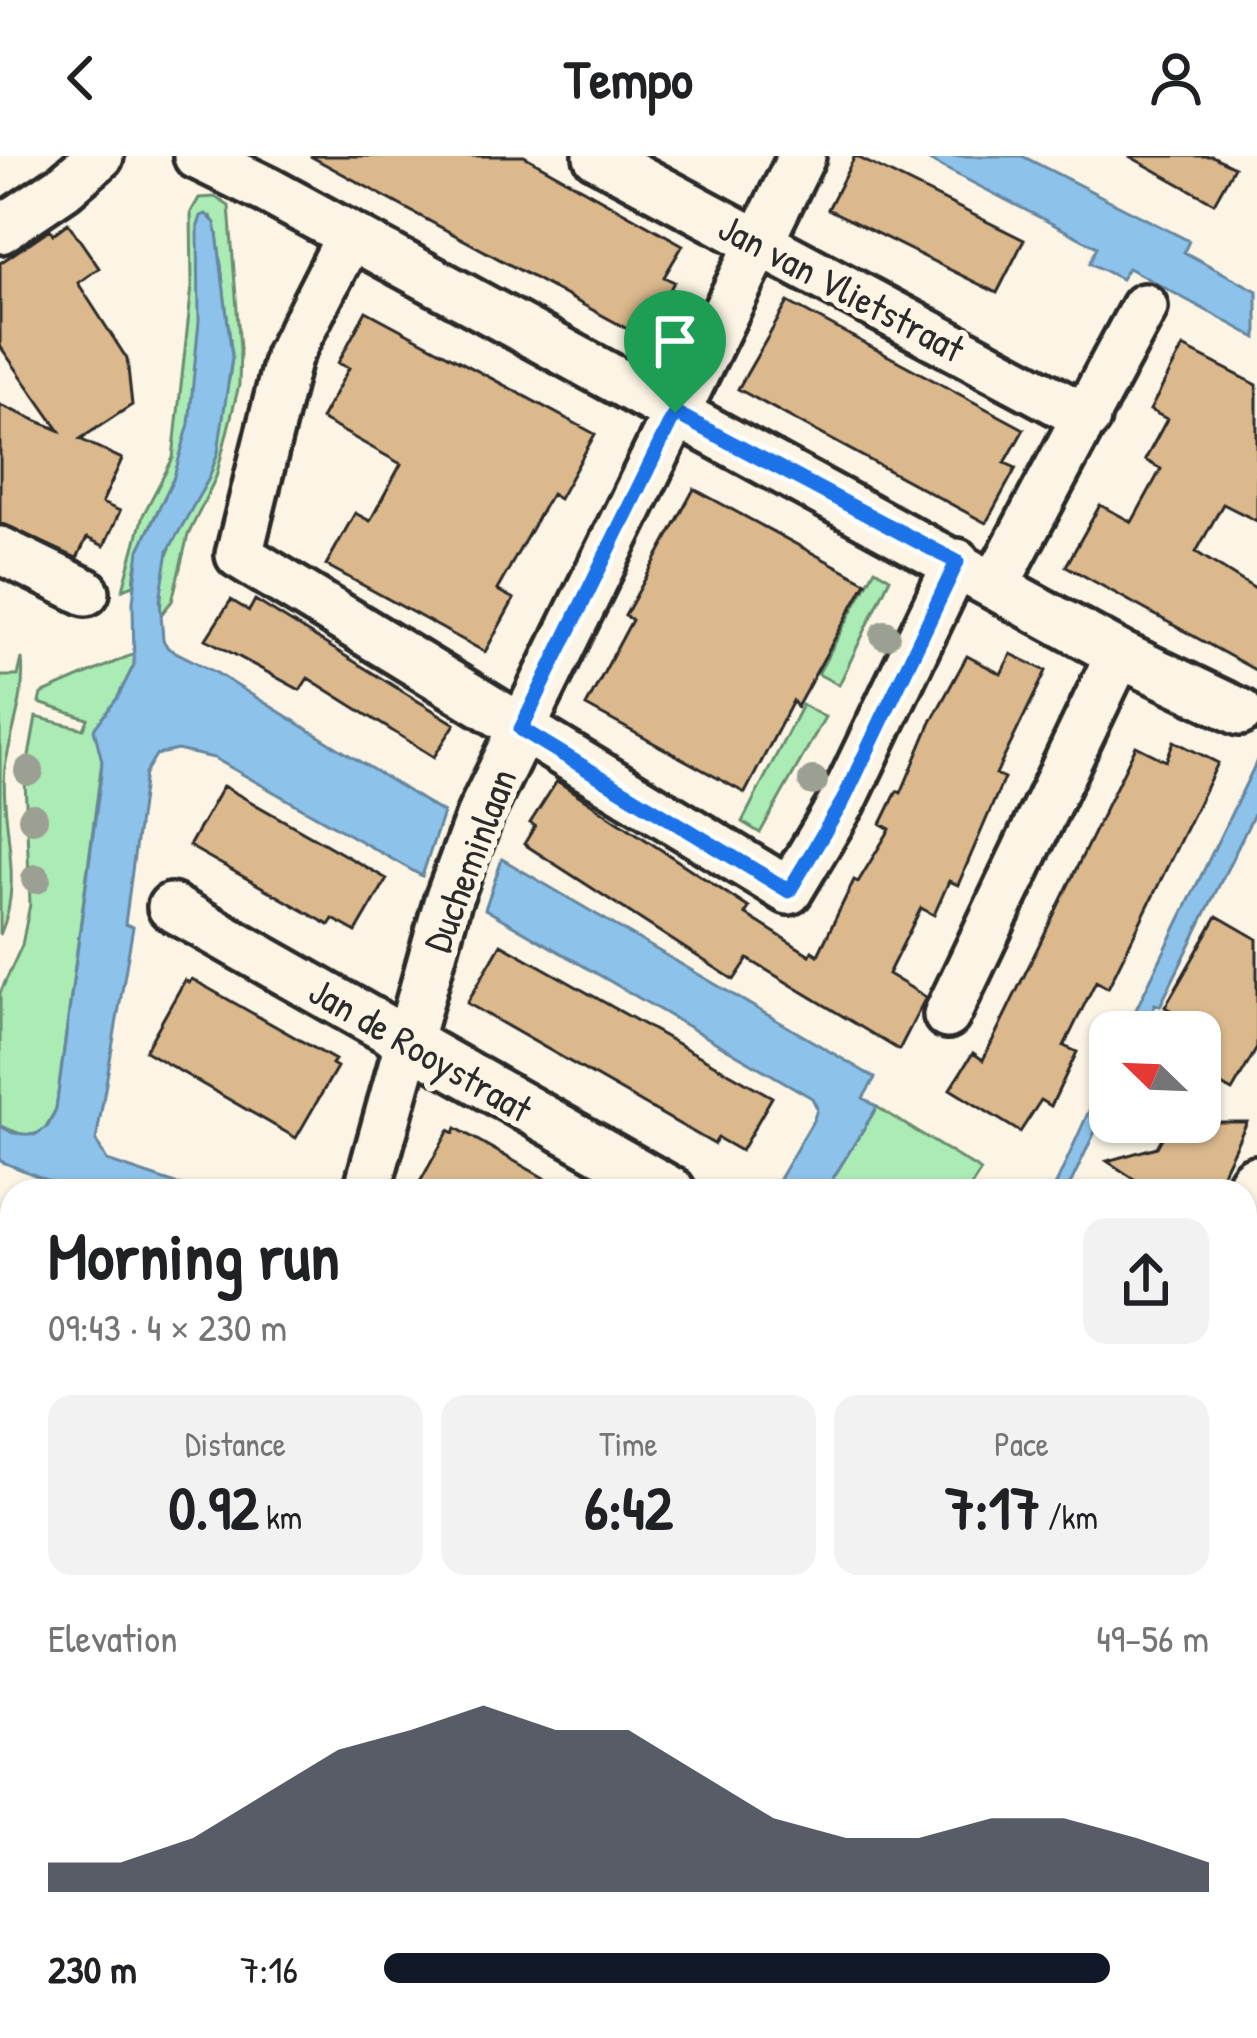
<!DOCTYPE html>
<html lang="en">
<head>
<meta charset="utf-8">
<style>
  body { margin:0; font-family:"Patrick Hand",sans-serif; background:#f2f2f2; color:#202124; height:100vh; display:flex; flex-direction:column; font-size:45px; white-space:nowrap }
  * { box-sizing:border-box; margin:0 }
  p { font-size:39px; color:#757577 }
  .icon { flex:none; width:66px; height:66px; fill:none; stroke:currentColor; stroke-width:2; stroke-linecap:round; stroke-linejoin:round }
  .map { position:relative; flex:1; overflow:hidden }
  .details { position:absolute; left:0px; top:1023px; width:1257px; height:861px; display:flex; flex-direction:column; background:#fff; border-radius:36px 36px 0 0; box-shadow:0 3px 9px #0004 }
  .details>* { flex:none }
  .needle { width:78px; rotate:293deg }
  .controls { position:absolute; left:1089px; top:855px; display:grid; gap:24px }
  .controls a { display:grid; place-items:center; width:132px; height:132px; border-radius:24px; background:#fff; box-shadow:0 3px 9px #0004; font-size:60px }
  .pin { position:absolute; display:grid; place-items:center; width:102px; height:102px; color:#fff; margin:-123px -51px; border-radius:50% 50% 50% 0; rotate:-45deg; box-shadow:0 0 12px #0007 }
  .pin .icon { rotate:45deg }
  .round { display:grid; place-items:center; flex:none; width:126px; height:126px; border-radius:24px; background:#f2f2f2 }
  .head { display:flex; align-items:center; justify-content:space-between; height:204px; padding:0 48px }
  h1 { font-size:66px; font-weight:700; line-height:90px }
  .metrics { display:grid; grid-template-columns:repeat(3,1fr); gap:18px; height:204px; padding:12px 48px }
  .metrics div { display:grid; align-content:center; border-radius:24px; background:#f2f2f2; text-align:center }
  .metrics b { font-size:60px; font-weight:700 }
  .metrics small { font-size:33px; font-weight:400 }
  .metrics p { font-size:33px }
  .chart { height:336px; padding:24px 48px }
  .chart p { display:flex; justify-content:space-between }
  .chart svg { width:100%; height:216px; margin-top:12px; fill:#111827; opacity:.7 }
  ul { padding:0 48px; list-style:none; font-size:39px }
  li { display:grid; grid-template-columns:192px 144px 1fr; align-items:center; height:90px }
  li i { height:30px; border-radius:15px; background:#111827 }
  header { display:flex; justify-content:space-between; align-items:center; height:156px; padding:0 48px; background:#fff; font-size:54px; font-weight:700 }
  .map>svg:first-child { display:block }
  .green { fill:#abecb5; stroke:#6b8c70; stroke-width:3 }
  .water { fill:#8dc3eb; stroke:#66869e; stroke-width:3 }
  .building { fill:#dbb98d; stroke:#2b2b2b; stroke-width:3 }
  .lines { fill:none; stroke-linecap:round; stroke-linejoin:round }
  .minor-casing { stroke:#2b2b2b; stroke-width:54 }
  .tertiary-casing { stroke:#2b2b2b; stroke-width:66 }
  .minor { stroke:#fcf5e5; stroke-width:45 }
  .tertiary { stroke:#fcf5e5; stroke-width:57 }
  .tree { fill:#9ba092 }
  .route-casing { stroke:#fff; stroke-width:24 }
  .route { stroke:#1a73e8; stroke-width:15 }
  .labels { text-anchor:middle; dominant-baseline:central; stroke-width:12; stroke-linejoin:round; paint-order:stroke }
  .street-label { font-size:39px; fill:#2b2b2b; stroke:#fcf5e5 }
</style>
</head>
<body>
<header><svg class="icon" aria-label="back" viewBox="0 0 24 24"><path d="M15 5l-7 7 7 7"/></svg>Tempo<svg class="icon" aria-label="person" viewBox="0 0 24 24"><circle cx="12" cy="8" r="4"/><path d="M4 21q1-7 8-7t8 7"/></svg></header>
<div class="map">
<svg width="1257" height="1882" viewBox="0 0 1257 1882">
  <rect width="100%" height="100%" fill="#fcf5e5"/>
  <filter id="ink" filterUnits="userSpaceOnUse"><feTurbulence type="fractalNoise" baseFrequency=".00833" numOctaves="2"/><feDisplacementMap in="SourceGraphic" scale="24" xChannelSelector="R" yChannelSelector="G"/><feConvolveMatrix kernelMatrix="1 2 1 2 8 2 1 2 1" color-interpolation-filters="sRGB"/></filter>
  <g filter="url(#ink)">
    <!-- green -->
    <path class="green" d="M215,41L229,50L240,193L239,229L216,321L188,379L172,445L160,460L163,409L176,378L209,322L218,296L221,252L229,224L232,202L217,77L211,60L198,70C202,136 202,236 182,300C168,345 136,380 134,429L123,433L143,359L173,302L192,130L191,56L199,42Z
      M875,413L890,422L839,529L818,518Z
      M136,497L134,509L118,541L102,605L56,953L43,976L26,980L0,970V837L22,789L30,748L25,623L36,561L84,573L88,563L39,547L41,538Z
      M22,502C26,541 11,574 5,612C0,669 25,723 0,779V520H18Z
      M802,549L825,561L760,677L742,666Z
      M877,951L981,1015L968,1035H825Z
      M583,1872H713L706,1882H574Z"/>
    <!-- water -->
    <path class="water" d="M921,0H1022L1189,85L1184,96L1257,135V182L1128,112L1121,123L1090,107L1097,91Z
      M206,58L215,67L217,77L232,201L218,296L209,322L168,395L160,444L163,484L168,492L215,516L443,657L422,720L214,602L177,594L156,599L145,617L125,768L133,771L96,985L107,1005L197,1035H74L0,1005V970L13,977L35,979L48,970L56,953L101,619L102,605L94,573L118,541L134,509L133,446L139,394L173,324L189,268L199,165L198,70L201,60Z
      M1257,605V652L1160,850L1155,848L1142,876H1125Z
      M502,703L875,922L863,942L877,951L825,1035H772L814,963L817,952L812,942L485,753Z
      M1110,908V944L1067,1035H1053Z"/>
    <!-- building -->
    <path class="building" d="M310,0H524L683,89L664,121L674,126L644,182Z
      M855,0L1024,84L997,137L828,53Z
      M1129,0H1212L1234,11L1214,47Z
      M68,67L99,112L78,127L127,203L132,249L80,283L122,303L102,347L120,355L104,390L87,382L77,402L0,367V249L59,274L0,190V107L50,73L53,78Z
      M788,146L1024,273L1005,307L1016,312L986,367L738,233Z
      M366,155L595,278L559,343L551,338L497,434L514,443L485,496L326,409L355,357L370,365L401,308L321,263L349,212L338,207Z
      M1183,191L1257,229V365L1223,348L1196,396L1257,434V515L1066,410L1100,349L1132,366L1161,313L1145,304L1167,263L1150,254Z
      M694,333L866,426L797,551L793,545L745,637L586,550L632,464L625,460Z
      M231,444L249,455L255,444L455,568L434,601L308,522L300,534L206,483Z
      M1011,498L1046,515L996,618L1004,622L958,729L949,725L934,759L921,752L888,818L926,841L899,894L748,803L734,824L524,688L535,670L530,667L557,625L749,752L745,758L810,799L812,795L818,799L854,724L858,726L890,673L881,668L897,635L901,637L931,566L967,500L1001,518Z
      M1174,585L1218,607L1108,832L1096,825L1064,890L1077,896L1051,950L1041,944L1020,976L950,933L973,897L983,904L1136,590L1166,605Z
      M223,630L387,723L356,776L333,763L329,769L189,690Z
      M1217,760L1257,783V892L1232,935L1204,919L1212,905L1200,897V871L1165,851Z
      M501,788L772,941L741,995L718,982L714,988L467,847Z
      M192,823L335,904L332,908L337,911L296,982L145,895L185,824L189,827Z
      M1171,966H1247L1214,1035H1152L1107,1005L1157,991Z
      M456,972L567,1035H415L449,974L454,977Z"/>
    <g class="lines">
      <defs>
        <path id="minor" d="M197,0L267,34L1119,498L1240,556
          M597,0L1087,262
          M0,74L64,31L100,0
          M350,79L288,201L239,399L789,735L843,645L957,406
          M0,394L86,436
          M996,428L1144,151
          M171,751L672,1035
          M947,859L1119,498
          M367,1035L447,747L481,656L802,0
          M0,1281L12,1287
          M1245,1441L1257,1440
          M0,1470L12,1444
          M0,1804L12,1809
          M331,1872L345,1882
          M0,1874L12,1860
          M236,1882L243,1872"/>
        <path id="tertiary" d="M1245,1050L1257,1029
          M735,1882L741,1872"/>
      </defs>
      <!-- minor casing -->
      <use href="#minor" class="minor-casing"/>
      <!-- tertiary casing -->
      <use href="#tertiary" class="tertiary-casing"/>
      <!-- minor -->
      <use href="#minor" class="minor"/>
      <!-- tertiary -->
      <use href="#tertiary" class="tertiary"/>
    </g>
    <!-- trees -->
    <g class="tree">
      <circle cx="885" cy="479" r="15"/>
      <circle cx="29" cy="615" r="15"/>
      <circle cx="813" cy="625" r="15"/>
      <circle cx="33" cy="662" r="15"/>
      <circle cx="36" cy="723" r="15"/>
    </g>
  </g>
  <g class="lines" filter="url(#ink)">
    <defs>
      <path id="route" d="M675,257L957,406L843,645L789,735L521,573Z"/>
    </defs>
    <!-- route casing -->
    <use href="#route" class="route-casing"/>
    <!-- route -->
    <use href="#route" class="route"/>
  </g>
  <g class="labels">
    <!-- street labels -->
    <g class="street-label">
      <text transform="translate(842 131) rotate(28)">Jan van Vlietstraat</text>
      <text transform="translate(469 704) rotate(-69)">Ducheminlaan</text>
      <text transform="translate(421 893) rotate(30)">Jan de Rooystraat</text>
    </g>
  </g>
</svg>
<div class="controls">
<a><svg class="needle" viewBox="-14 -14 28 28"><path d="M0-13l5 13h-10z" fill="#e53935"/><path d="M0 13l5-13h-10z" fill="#757577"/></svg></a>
</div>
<div class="pin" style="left:675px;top:257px;background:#1e9e55"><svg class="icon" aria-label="arrive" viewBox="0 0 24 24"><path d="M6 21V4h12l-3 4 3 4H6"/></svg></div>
<section class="details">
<div class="head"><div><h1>Morning run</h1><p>09:43 · 4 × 230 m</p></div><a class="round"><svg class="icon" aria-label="share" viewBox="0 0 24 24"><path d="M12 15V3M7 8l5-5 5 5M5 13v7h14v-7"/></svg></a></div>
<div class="metrics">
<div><p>Distance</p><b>0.92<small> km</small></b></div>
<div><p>Time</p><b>6:42</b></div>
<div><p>Pace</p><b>7:17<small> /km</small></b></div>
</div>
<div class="chart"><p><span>Elevation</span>49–56 m</p>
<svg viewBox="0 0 160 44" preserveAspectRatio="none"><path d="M0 44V38L10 38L20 33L30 24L40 15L50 11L60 6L70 11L80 11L90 20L100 29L110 33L120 33L130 29L140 29L150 33L160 38V44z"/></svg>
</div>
<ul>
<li><b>230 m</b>7:16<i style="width:88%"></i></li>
</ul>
</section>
</div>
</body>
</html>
